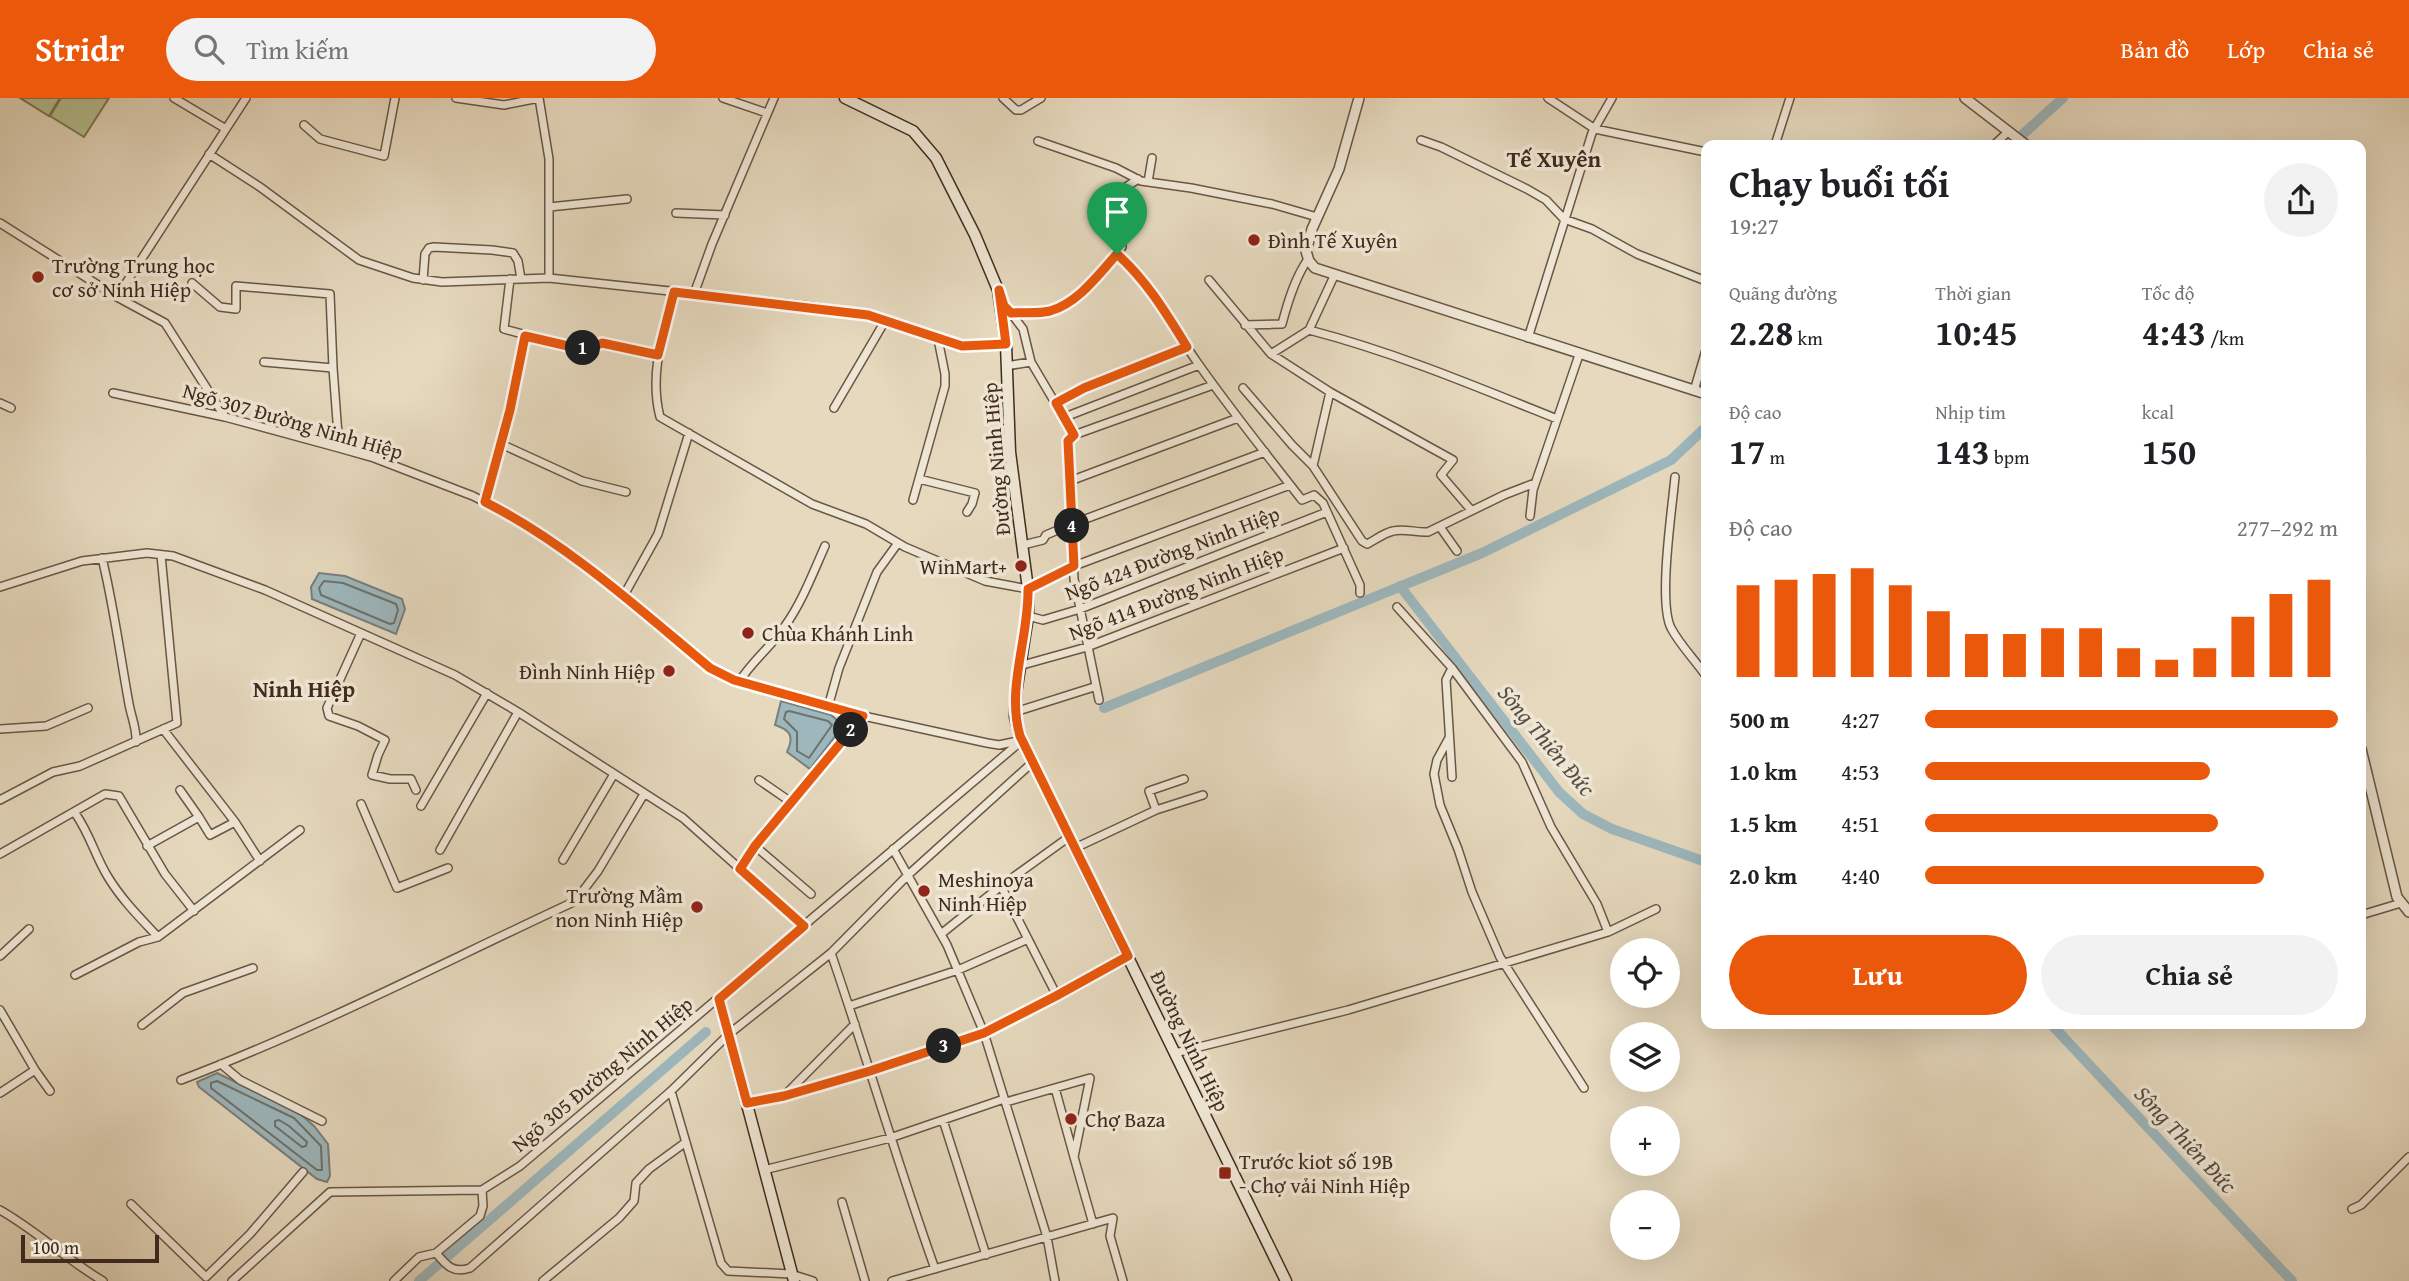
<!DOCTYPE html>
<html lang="vi">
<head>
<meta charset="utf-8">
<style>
  body { margin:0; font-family:"Gentium Book Plus",serif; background:#f2f2f2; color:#202124; height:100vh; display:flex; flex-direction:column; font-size:26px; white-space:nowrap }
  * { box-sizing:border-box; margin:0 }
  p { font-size:23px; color:#757577 }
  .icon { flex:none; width:38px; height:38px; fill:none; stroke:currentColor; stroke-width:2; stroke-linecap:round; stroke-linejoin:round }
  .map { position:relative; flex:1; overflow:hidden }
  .drawer { position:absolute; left:1701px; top:42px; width:665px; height:889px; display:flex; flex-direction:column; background:#fff; border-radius:14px; box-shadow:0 7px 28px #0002 }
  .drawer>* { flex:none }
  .tools { position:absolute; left:1610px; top:840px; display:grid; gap:14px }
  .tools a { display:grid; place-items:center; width:70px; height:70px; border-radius:50%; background:#fff; box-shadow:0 7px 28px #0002; font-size:35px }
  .scale { position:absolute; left:21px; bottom:18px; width:138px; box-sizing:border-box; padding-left:7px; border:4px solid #402b1c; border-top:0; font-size:19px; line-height:24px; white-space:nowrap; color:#402b1c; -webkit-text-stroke:5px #efe6d5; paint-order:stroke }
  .pin { position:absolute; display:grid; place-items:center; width:60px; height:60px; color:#fff; margin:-72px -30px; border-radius:50% 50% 50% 0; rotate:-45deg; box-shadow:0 0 7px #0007 }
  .pin .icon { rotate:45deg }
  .km { position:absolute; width:35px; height:35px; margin:-18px; border-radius:50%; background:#222; color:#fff; font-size:19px; line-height:35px; text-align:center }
  .round { display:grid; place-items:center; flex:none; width:74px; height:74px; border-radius:37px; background:#f2f2f2 }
  .head { display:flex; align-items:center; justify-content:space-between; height:119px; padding:0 28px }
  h1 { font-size:38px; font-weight:600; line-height:52px }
  .stats { display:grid; grid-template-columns:repeat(3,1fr); gap:10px; height:119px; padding:7px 28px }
  .stats div { display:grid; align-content:center }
  .stats b { font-size:35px; font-weight:600 }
  .stats small { font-size:19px; font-weight:400 }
  .stats p { font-size:19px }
  .chart { height:196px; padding:14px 28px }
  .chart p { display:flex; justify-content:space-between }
  .chart svg { width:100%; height:126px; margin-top:7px; stroke:#ea580c; stroke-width:6 }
  .primary-button { display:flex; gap:14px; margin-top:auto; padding:14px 28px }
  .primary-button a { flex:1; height:80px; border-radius:42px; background:#ea580c; color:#fff; font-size:28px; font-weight:600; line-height:80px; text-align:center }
  .primary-button a+a { background:#f2f2f2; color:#202124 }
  ul { padding:0 28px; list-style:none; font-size:23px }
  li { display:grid; grid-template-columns:112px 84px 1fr; align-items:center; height:52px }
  li i { height:18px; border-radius:9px; background:#ea580c }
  header { display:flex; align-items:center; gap:42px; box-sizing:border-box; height:98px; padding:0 35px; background:#ea580c; color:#fff }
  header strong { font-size:33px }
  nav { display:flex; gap:38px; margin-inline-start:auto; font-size:24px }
  .search { width:490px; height:63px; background:#f2f2f2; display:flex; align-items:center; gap:18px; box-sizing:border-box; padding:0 24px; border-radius:38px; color:#757577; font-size:26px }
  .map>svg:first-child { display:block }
  .green { fill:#b7bf90; stroke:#7c7556; stroke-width:2 }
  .water { fill:#9db7bd; stroke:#787f7d; stroke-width:2 }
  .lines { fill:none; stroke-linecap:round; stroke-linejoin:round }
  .shore { stroke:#6e716c; stroke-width:2 }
  .canal { stroke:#9db7bd; stroke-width:10 }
  .minor-casing { stroke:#6a5644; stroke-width:10 }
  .tertiary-casing { stroke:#6a5644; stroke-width:12 }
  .secondary-casing { stroke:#402b1c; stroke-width:13 }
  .minor { stroke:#efe6d5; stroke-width:7 }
  .tertiary { stroke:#efe6d5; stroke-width:9 }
  .secondary { stroke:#efe6d5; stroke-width:10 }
  .route-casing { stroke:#fff; stroke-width:14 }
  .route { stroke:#ea580c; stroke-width:9 }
  .poi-dot { fill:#8f2418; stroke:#efe6d5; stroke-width:2.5 }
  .labels { text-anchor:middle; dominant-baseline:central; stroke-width:7; stroke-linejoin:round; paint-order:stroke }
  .poi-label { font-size:21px; fill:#402b1c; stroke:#efe6d5; text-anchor:start }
  .street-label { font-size:21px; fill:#402b1c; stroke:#efe6d5 }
  .neighbourhood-label { font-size:23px; font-weight:bold; fill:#402b1c; stroke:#efe6d5 }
  .water-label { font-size:23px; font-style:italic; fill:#574e44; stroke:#efe6d5 }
</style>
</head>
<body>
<header>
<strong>Stridr</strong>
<div class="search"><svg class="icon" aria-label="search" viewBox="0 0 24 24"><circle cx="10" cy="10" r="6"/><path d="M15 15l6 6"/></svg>Tìm kiếm</div>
<nav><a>Bản đồ</a><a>Lớp</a><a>Chia sẻ</a></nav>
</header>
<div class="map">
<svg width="2409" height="1183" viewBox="0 0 2409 1183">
  <rect width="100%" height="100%" fill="#e6d9be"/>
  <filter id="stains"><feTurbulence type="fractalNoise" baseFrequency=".00286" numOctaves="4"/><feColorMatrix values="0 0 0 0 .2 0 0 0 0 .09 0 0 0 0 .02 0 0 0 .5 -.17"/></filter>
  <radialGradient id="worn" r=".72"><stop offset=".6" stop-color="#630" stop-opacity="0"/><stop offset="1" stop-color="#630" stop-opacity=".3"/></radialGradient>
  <!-- green -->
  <path class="green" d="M20,0H60L49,18Z
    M61,0H109L84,39L50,18Z"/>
  <!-- water -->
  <path class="water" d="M319,475L345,478L402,501L405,511L396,536L312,501L311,489Z
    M781,603L831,617L839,624L840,632L810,671L787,654C794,639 791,632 775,627Z
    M217,975L298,1014L314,1028L328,1046L330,1078L327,1084L317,1081L199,989L197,984Z"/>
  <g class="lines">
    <!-- shore -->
    <path class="shore" d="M324,483L343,485L396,506L398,512L394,525L390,526L321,497L319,490Z
      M789,613L828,623L832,627L809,660L797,653V634L784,621L786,614Z
      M217,983L294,1020L321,1048L322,1072H317L211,990V985Z
      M279,1022L289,1028L307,1044L306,1048L302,1049L275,1028V1023Z"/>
    <!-- canal -->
    <path class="canal" d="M2011,47L2063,0
      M1400,488L1559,694L1583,716L1612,731L1706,764
      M1104,610L1482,455L1671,362L1706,329
      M2051,926L2292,1183
      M419,1183L706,934"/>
    <defs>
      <path id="minor" d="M174,0L226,31
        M456,0L504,7L539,0
        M539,0L549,61V180
        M723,0L767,15
        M1003,0L1016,12H1021L1041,0
        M1548,0L1595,31L1706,54
        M304,27L320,41L384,58L395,0
        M1421,42L1441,49L1527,91L1546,102L1564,121L1592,131L1637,156L1706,183
        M1038,43L1116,70L1141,83L1191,90L1272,106L1317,119
        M1775,47L1790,0
        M1994,47L2009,33
        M209,56L260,89L359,162L413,180L442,184L549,180L809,208L868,217L962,249L1006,246
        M1148,84L1152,60
        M549,109L627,101
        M676,115L725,117
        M0,125L117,199L165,225L225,319
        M1117,156C1152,187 1171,227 1197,264C1230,311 1266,356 1302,402L1314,397L1323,405L1360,487V495
        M510,181L504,231L568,248L591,250L602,245L658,257
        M423,182L425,156L429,150L434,149L492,152L513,155L518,163L521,181
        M1209,182L1271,256L1330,294L1453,362L1441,377L1471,412
        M192,185L220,209L236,211V188L330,196L333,270
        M674,193C663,235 649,276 660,319L812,406L866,426L905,449L985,483L1028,491L1074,468L1290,387
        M694,196L712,146L774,0
        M117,199L246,0
        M1002,203L1011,215C1023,214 1037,215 1049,213C1079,206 1105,173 1122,149V141L1116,128V105L1123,91L1138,81
        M1011,215L1023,231L1031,264
        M1245,227L1282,226C1288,203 1295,180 1308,161
        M1309,232C1394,254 1475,288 1557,321
        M1528,240L1592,35L1612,0
        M1271,256L1309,232L1335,176
        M264,264L333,270L339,350
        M1006,268L1031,264L1074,337L1068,343L1074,481L1099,602
        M1243,290L1292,347L1313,368L1362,443L1367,446C1375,442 1384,435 1393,433C1404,430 1417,435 1428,434L1504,397L1535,385
        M1694,293L1706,252
        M113,295L225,319L339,350L374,360L473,398L514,419L581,465L710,570L734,582L803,602L859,617L987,645L999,647L1022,642
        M0,305L11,310
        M1056,305L1084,290L1187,249
        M834,310L885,223
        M1065,319L1199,267
        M1074,337L1213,287
        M501,346L582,383L626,394
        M1313,368L1330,294
        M1675,379C1672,412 1658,504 1671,530C1680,547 1695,562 1706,578
        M919,381L975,395L972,406L967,414
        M1070,383L1238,320
        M913,402L945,288V276L938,241
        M485,404L511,312L525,238
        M1530,418L1533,392L1579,257
        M1440,429L1457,453
        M1023,447L1043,442L1046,437L1072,426L1265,354
        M102,460C114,509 120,557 129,606C131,618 137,631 136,644
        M0,489L82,463L147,455L173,458L265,492L455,577L518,614L683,720L804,828
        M623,499L658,436L689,335
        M1397,509L1452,570L1522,664L1551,729L1597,806L1608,834
        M1028,518L1043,522L1080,511L1327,414
        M361,535L327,610L329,618L358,628L385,642L378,657L372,677L390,681H411L416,692
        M1019,568L1087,549L1344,450
        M1452,570L1446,582L1452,679
        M739,584C752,563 771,549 785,528C802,504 813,475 825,448
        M828,609L839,570L877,474L898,445
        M1015,614L1094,589
        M0,631L46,628L88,610
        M163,631L235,724L260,763
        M1449,640L1437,662L1434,676L1440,707L1458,751L1472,794L1500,859L1584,990
        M759,682L791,704
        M180,692L199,719
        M0,702L53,674L80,668L177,625L161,457
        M361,706L397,790L448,770
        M421,708L487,595
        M1156,712L1203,697
        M75,715C90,736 95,758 108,779C122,802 140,820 158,839
        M147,748L199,719L210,737L235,724
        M755,748L863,618
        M1075,750L1156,712L1149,693L1184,681
        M893,751L947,847L984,935L1047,1139L1055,1183
        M440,752L518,614
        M0,756L105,696L119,698L165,776L194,813
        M563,762L614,676
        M740,771L755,748L811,796
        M1001,788L1057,898
        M579,798L598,773L644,696
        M2361,817L2401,805
        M941,836L1001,788L1069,739
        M831,855C867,960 898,1067 935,1171
        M0,858L29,831
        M75,877L139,844L158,839L300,732
        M849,908L958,872L1028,841
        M0,912L35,972L50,993
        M142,927L183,895L253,870
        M1175,955L1348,912L1608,834L1656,811
        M221,966L240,982L322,1023
        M181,982C318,930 448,862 580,801
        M671,993L721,1165L728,1173L791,1176L813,1183
        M0,995L35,972
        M787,995L855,926
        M1006,1004L1090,980L1074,1059L1055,990
        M747,1005L784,997L870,973L984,935L1057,898L1128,858
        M943,1022L986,1157
        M1074,1059L1093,1126
        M764,1072L890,1040L1004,1001
        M842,1104L865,1183
        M131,1106L206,1179L250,1136L303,1074
        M2352,1111L2361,1107L2409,1059
        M0,1112C37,1133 67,1162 103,1183
        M436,1155L480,1118L483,1108L482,1092
        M232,1183L330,1094L482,1092L520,1068L1019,645
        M394,1183L419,1159L436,1155C446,1167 453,1176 470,1170L671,993L729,936L831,855L908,777L1033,664
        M543,1183L619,1120L634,1103L636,1085L649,1071L686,1044
        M892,1183L1113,1120L1110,1138L1123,1183"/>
      <path id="tertiary" d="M1359,0L1339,71L1312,131L1306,153L1309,163L1315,170L1706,296
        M1965,0L2026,47
        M2361,651L2397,799L2409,814"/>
      <path id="secondary" d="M845,0L913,33L936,60L975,137L998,192L1006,246L1010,354L1028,491V518L1016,595L1015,619L1020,638L1286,1183
        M719,901L794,1183"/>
    </defs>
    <!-- minor casing -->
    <use href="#minor" class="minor-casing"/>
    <!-- tertiary casing -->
    <use href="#tertiary" class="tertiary-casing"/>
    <!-- secondary casing -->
    <use href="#secondary" class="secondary-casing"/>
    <!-- minor -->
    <use href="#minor" class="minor"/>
    <!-- tertiary -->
    <use href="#tertiary" class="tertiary"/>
    <!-- secondary -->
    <use href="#secondary" class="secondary"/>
  </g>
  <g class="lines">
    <defs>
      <path id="route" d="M1117,156C1147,183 1166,215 1187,249L1084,290L1056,305L1074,337L1068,343L1074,468L1028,491C1029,540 1006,590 1020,638L1128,858L1056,898L984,935L870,973L784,998L747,1005L719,901L804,828L740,771L755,748L863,618L734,582L710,570C639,511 568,446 485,404L510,312L525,238L568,248L591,250L602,245L658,257L674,194L868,217L962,248L1006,246L999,192L1004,208L1011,215C1023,214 1037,216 1050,213C1078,205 1098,177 1117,156Z"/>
    </defs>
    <!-- route casing -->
    <use href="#route" class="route-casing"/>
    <!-- route -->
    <use href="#route" class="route"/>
  </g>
  <!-- markers -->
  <g class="poi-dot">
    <circle cx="1254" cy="142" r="7"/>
    <circle cx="38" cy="179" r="7"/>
    <circle cx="1021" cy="468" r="7"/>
    <circle cx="748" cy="535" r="7"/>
    <circle cx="669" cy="573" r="7"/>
    <circle cx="924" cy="793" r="7"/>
    <circle cx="697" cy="809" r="7"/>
    <circle cx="1071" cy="1021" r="7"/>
    <rect x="1218" y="1068" width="14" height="14" rx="3.5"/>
  </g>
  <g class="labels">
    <!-- poi labels -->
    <g class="poi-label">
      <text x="1268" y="142">Đình Tế Xuyên</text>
      <text x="52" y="167">Trường Trung học<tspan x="52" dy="24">cơ sở Ninh Hiệp</tspan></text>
      <text x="1007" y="468" text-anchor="end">WinMart+</text>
      <text x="762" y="535">Chùa Khánh Linh</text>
      <text x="655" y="573" text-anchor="end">Đình Ninh Hiệp</text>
      <text x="938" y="781">Meshinoya<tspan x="938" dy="24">Ninh Hiệp</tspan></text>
      <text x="683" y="797" text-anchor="end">Trường Mầm<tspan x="683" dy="24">non Ninh Hiệp</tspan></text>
      <text x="1085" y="1021">Chợ Baza</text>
      <text x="1239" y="1063">Trước kiot số 19B<tspan x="1239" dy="24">- Chợ vải Ninh Hiệp</tspan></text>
    </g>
    <!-- street labels -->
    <g class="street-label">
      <text transform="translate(293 323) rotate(16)">Ngõ 307 Đường Ninh Hiệp</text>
      <text transform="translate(996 361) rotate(-95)">Đường Ninh Hiệp</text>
      <text transform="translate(1172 455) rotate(-21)">Ngõ 424 Đường Ninh Hiệp</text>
      <text transform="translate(1176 495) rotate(-21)">Ngõ 414 Đường Ninh Hiệp</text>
      <text transform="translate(1190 943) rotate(64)">Đường Ninh Hiệp</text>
      <text transform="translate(602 976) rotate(-40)">Ngõ 305 Đường Ninh Hiệp</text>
    </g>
    <!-- neighbourhood labels -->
    <g class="neighbourhood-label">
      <text x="1554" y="60">Tế Xuyên</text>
      <text x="304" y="590">Ninh Hiệp</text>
    </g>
    <!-- water labels -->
    <g class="water-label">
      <text transform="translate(1547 642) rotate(50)">Sông Thiên Đức</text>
      <text transform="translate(2186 1041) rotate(47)">Sông Thiên Đức</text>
    </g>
  </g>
  <rect width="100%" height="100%" filter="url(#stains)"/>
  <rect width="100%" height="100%" fill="url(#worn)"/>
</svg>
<div class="tools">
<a><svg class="icon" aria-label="locate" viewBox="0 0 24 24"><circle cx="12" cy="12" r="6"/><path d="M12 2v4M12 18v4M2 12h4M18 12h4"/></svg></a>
<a><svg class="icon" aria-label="layers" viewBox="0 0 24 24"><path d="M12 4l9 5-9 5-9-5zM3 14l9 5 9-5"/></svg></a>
<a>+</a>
<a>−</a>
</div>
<div class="scale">100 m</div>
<div class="pin" style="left:1117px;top:156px;background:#1e9e55"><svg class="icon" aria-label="arrive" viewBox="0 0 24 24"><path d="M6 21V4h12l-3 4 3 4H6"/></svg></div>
<b class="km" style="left:583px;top:250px">1</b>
<b class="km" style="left:851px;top:632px">2</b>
<b class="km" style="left:944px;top:948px">3</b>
<b class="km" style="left:1072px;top:428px">4</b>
<section class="drawer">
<div class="head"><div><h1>Chạy buổi tối</h1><p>19:27</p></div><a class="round"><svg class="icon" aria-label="share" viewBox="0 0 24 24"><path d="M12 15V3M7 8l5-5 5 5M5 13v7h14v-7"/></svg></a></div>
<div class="stats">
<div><p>Quãng đường</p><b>2.28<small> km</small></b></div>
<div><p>Thời gian</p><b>10:45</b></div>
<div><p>Tốc độ</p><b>4:43<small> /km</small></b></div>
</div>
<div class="stats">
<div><p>Độ cao</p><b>17<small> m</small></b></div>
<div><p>Nhịp tim</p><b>143<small> bpm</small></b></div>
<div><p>kcal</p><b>150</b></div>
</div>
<div class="chart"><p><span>Độ cao</span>277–292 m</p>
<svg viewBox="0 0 160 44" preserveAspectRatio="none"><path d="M5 44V12M15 44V10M25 44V8M35 44V6M45 44V12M55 44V21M65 44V29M75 44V29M85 44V27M95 44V27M105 44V34M115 44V38M125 44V34M135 44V23M145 44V15M155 44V10"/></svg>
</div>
<ul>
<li><b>500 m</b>4:27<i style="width:100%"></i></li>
<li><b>1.0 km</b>4:53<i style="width:69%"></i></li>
<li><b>1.5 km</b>4:51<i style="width:71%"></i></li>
<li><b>2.0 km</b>4:40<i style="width:82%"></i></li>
</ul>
<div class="primary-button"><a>Lưu</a><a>Chia sẻ</a></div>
</section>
</div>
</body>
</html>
